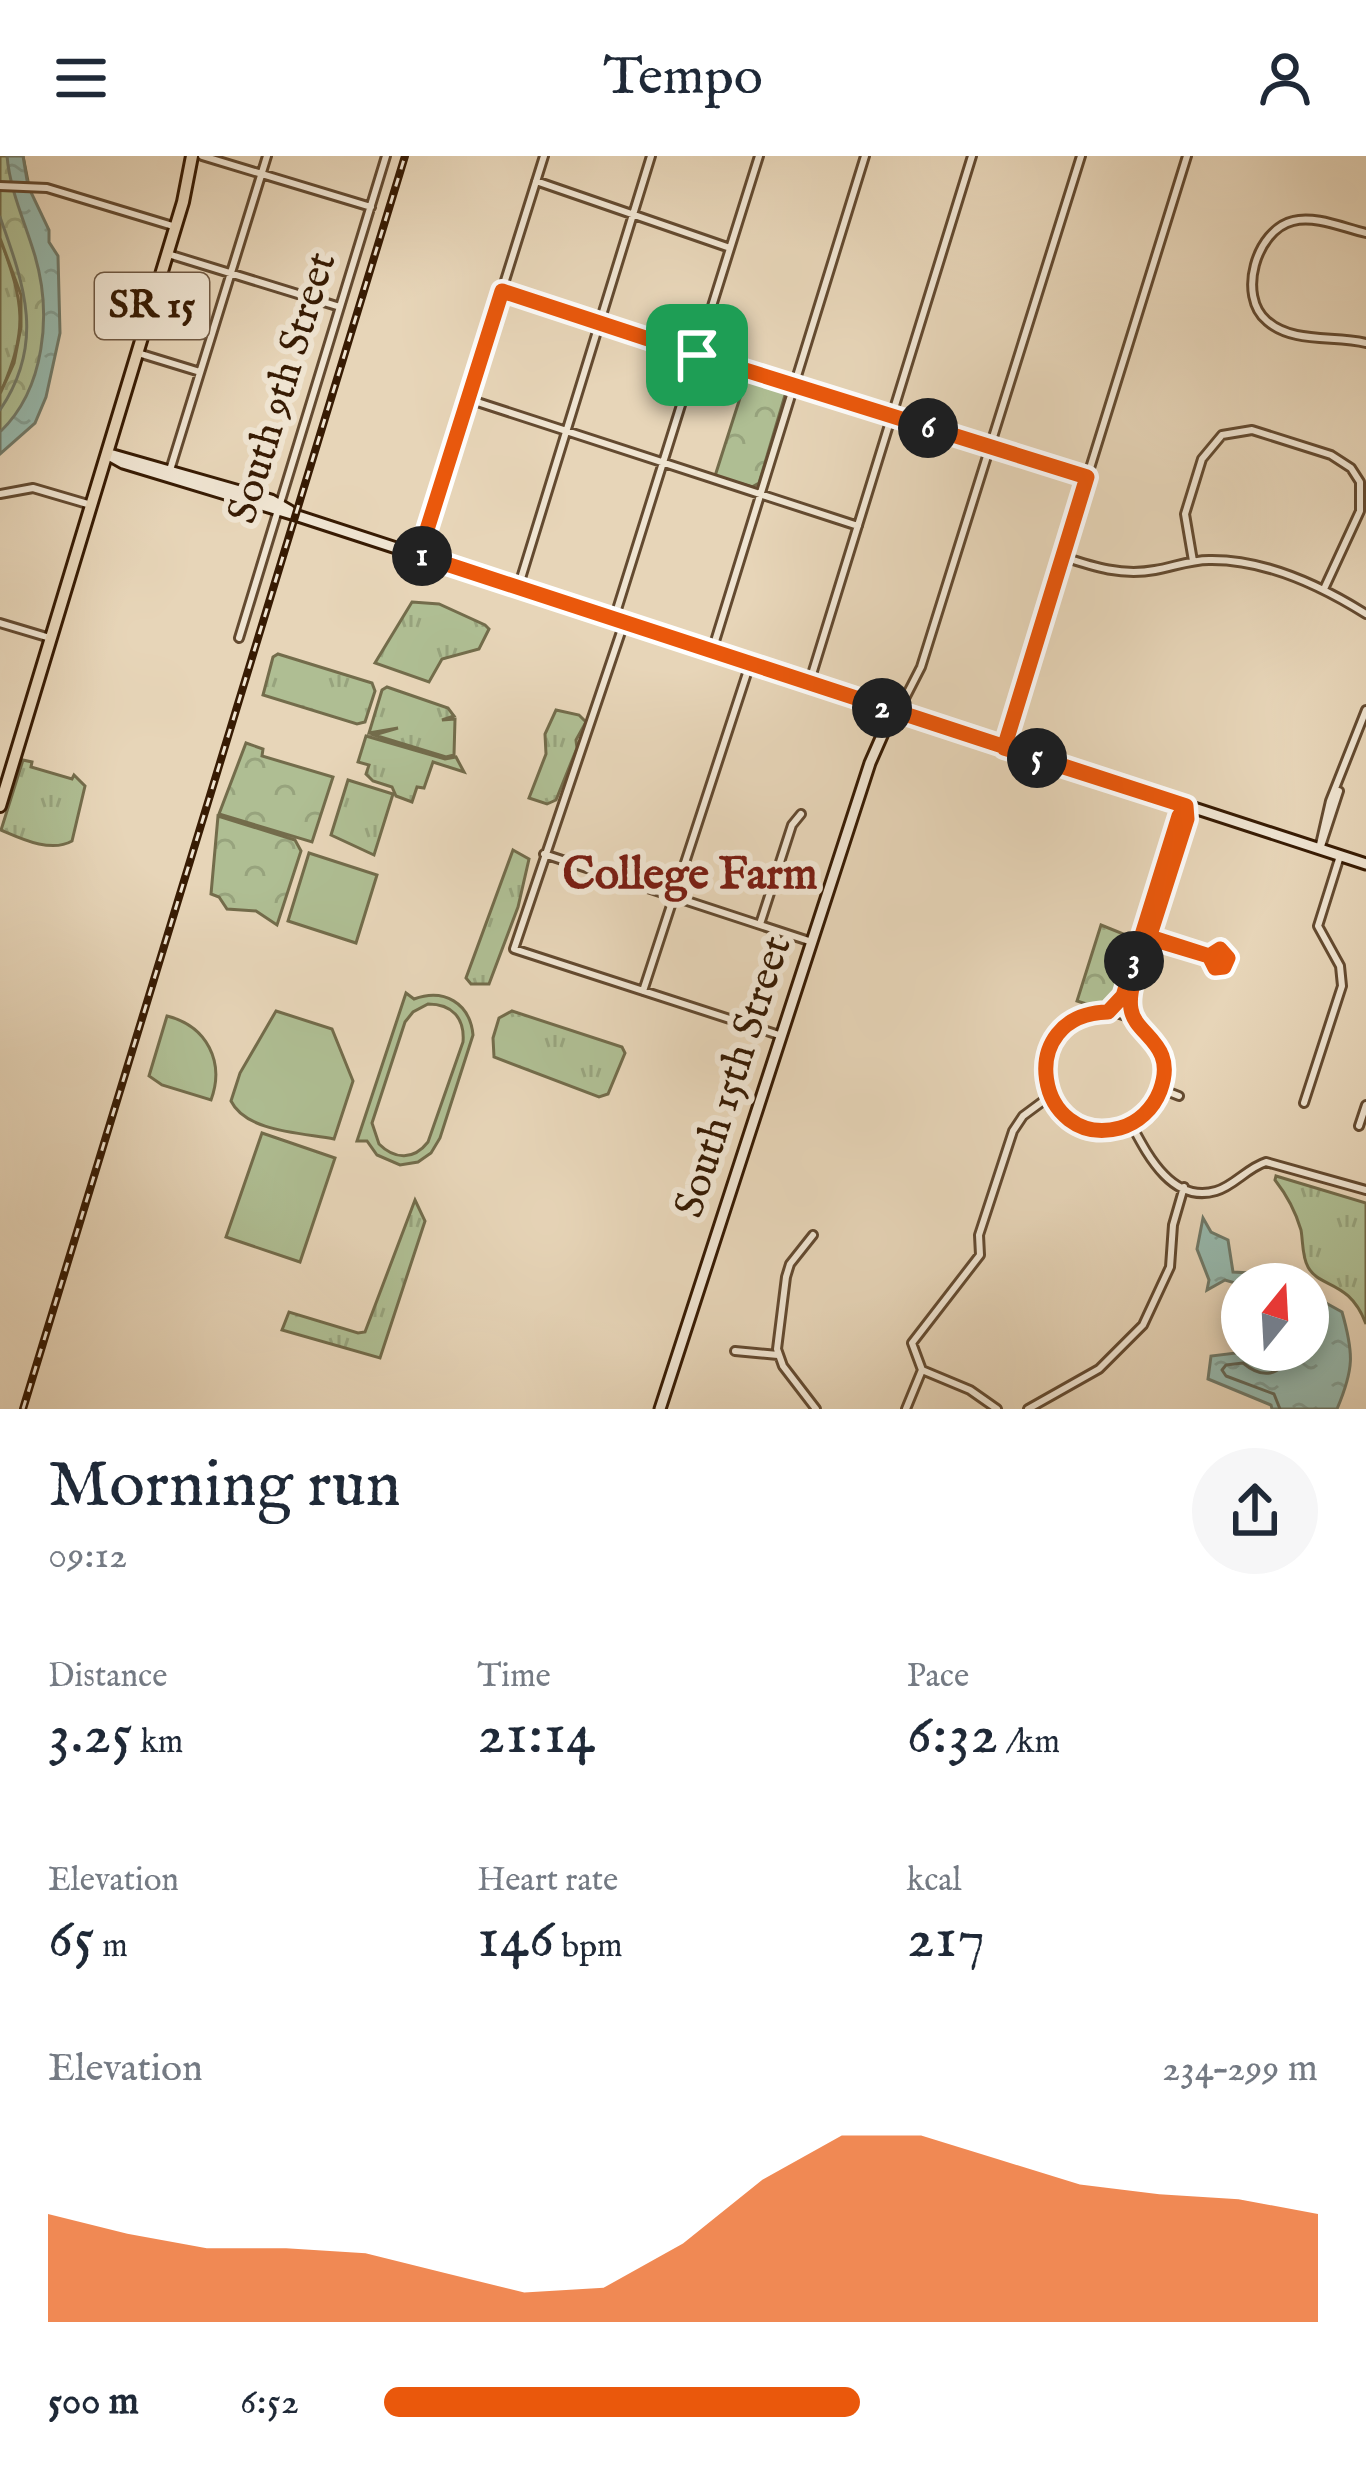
<!DOCTYPE html>
<html lang="en">
<head>
<meta charset="utf-8">
<style>
  body { margin:0; font-family:"IM FELL English",serif; background:#f6f6f7; color:#1f2937; height:100vh; display:flex; flex-direction:column; font-size:45px; white-space:nowrap }
  * { box-sizing:border-box; margin:0 }
  p { font-size:39px; color:#747a83 }
  .icon { flex:none; width:66px; height:66px; fill:none; stroke:currentColor; stroke-width:2; stroke-linecap:round; stroke-linejoin:round }
  .map { position:relative; height:1253px; overflow:hidden }
  .panel { display:flex; flex-direction:column; background:#fff; flex:1 }
  .panel>* { flex:none }
  .needle { width:78px; rotate:18deg }
  .tools { position:absolute; left:1221px; top:1107px; display:grid; gap:24px }
  .tools a { display:grid; place-items:center; width:108px; height:108px; border-radius:50%; background:#fff; box-shadow:0 6px 18px #0003; font-size:60px }
  .pin { position:absolute; display:grid; place-items:center; width:102px; height:102px; color:#fff; margin:-51px; border-radius:24px; box-shadow:0 6px 18px #0006 }
  .km { position:absolute; width:60px; height:60px; margin:-30px; border-radius:50%; background:#222; color:#fff; font-size:33px; line-height:60px; text-align:center }
  .round { display:grid; place-items:center; flex:none; width:126px; height:126px; border-radius:63px; background:#f6f6f7 }
  .head { display:flex; align-items:center; justify-content:space-between; height:204px; padding:0 48px }
  h1 { font-size:66px; font-weight:600; line-height:90px }
  .stats { display:grid; grid-template-columns:repeat(3,1fr); gap:18px; height:204px; padding:12px 48px }
  .stats div { display:grid; align-content:center }
  .stats b { font-size:60px; font-weight:600 }
  .stats small { font-size:33px; font-weight:400 }
  .stats p { font-size:33px }
  .chart { height:336px; padding:24px 48px }
  .chart p { display:flex; justify-content:space-between }
  .chart svg { width:100%; height:216px; margin-top:12px; fill:#ea580c; opacity:.7 }
  ul { padding:0 48px; list-style:none; font-size:39px }
  li { display:grid; grid-template-columns:192px 144px 1fr; align-items:center; height:90px }
  li i { height:30px; border-radius:15px; background:#ea580c }
  header { display:flex; justify-content:space-between; align-items:center; height:156px; padding:0 48px; background:#fff; font-size:54px; font-weight:600 }
  .map>svg:first-child { display:block }
  .grass { fill:url(#grass-tufts); stroke:#736c4b; stroke-width:3 }
  .forest { fill:url(#forest-crowns); stroke:#736c4b; stroke-width:3 }
  .pitch { fill:#afbe93; stroke:#736c4b; stroke-width:3; fill-rule:evenodd }
  .water { fill:url(#water-ripples); stroke:#717a69; stroke-width:3 }
  .lines { fill:none; stroke-linecap:round; stroke-linejoin:round }
  .shore { stroke:#676a58; stroke-width:3 }
  .stream { stroke:#717a69; stroke-width:3 }
  .street-casing { stroke:#634a30; stroke-width:12 }
  .secondary-casing { stroke:#371b03; stroke-width:15 }
  .primary-casing { stroke:#371b03; stroke-width:16 }
  .street { stroke:#efe4d1; stroke-width:6 }
  .secondary { stroke:#efe4d1; stroke-width:9 }
  .primary { stroke:#e7d5b8; stroke-width:10 }
  .rail-casing { stroke:#371b03; stroke-width:8 }
  .rail { stroke:#efe4d1; stroke-width:3; stroke-dasharray:9; stroke-linecap:butt }
  .route-casing { stroke:#fff; stroke-width:24 }
  .route { stroke:#ea580c; stroke-width:15 }
  .labels { text-anchor:middle; dominant-baseline:central; stroke-width:12; stroke-linejoin:round; paint-order:stroke }
  .shield { fill:#efe4d1; stroke:#6e5741; stroke-width:3 }
  .shield-label { font-size:39px; font-weight:bold; fill:#371b03 }
  .street-label { font-size:42px; fill:#371b03; stroke:#efe4d1 }
  .neighbourhood-label { font-size:45px; font-weight:bold; fill:#7a1f14; stroke:#efe4d1 }
</style>
</head>
<body>
<header><svg class="icon" aria-label="menu" viewBox="0 0 24 24"><path d="M4 6h16M4 12h16M4 18h16"/></svg>Tempo<svg class="icon" aria-label="person" viewBox="0 0 24 24"><circle cx="12" cy="8" r="4"/><path d="M4 21q1-7 8-7t8 7"/></svg></header>
<div class="map">
<svg width="1366" height="1253" viewBox="0 0 1366 1253">
  <defs>
    <pattern id="grass-tufts" width="24" height="20" patternUnits="userSpaceOnUse" patternTransform="scale(3)"><rect width="24" height="20" fill="#afbe93"/><path d="M3 7l-1-3M5 7V3M7 7l1-3M15 17l-1-3M17 17v-4M19 17l1-3" fill="none" stroke="#97a37d"/></pattern>
    <pattern id="forest-crowns" width="20" height="18" patternUnits="userSpaceOnUse" patternTransform="scale(3)"><rect width="20" height="18" fill="#afbe93"/><path d="M2 6a3 3 0 1 1 6 0M12 15a3 3 0 1 1 6 0" fill="none" stroke="#97a37d"/></pattern>
    <pattern id="water-ripples" width="26" height="14" patternUnits="userSpaceOnUse" patternTransform="scale(3)"><rect width="26" height="14" fill="#97b9ad"/><path d="M2 4q2-2 4 0t4 0M15 11q2-2 4 0t4 0" fill="none" stroke="#839e93"/></pattern>
  </defs>
  <rect width="100%" height="100%" fill="#e7d5b8"/>
  <filter id="stains"><feTurbulence type="fractalNoise" baseFrequency=".00167" numOctaves="4"/><feColorMatrix values="0 0 0 0 .2 0 0 0 0 .09 0 0 0 0 .02 0 0 0 .5 -.17"/></filter>
  <radialGradient id="worn" r=".72"><stop offset=".6" stop-color="#630" stop-opacity="0"/><stop offset="1" stop-color="#630" stop-opacity=".3"/></radialGradient>
  <!-- grass -->
  <path class="grass" d="M0,82C24,148 29,172 0,238Z
    M412,446L439,448L485,469L489,473L479,493L442,503L429,526L375,507Z
    M278,498L372,527L375,535L365,566L357,568L263,539L273,501Z
    M387,531L448,552L454,560L442,564L455,563L454,599L446,601L374,579L398,572L369,577L382,534Z
    M556,554L579,559L586,566L576,584L577,592L556,644L547,648L529,642L546,598L545,578Z
    M366,580L445,603L456,601L464,616L433,606L424,632L417,631L412,646L396,640L392,631L373,625L366,618L369,609L358,606Z
    M23,604L32,606L31,611L72,623L74,619L85,630L72,685C51,697 22,683 1,674Z
    M348,624L393,638L374,699L331,679Z
    M513,694L529,703L518,751L489,828H471L466,822Z
    M512,855L622,891L625,897L608,938L599,941L494,901L493,882L499,862Z
    M1276,1020L1366,1047V1168C1349,1123 1320,1133 1308,1111C1302,1101 1303,1085 1301,1074C1296,1057 1286,1038 1275,1024Z
    M415,1044L425,1065L380,1202L282,1174L289,1156L358,1177L365,1176Z"/>
  <!-- forest -->
  <path class="forest" d="M0,0H23L40,86L51,181L25,264L0,283V238L14,207L21,171V139L0,82Z
    M748,217L779,228L786,236L759,327L752,331L715,320Z
    M246,587L263,593L262,600L333,621L312,686L219,658Z
    M218,660L295,684L301,695L277,769L256,755L227,753L219,741L211,738Z
    M1101,769L1136,783L1112,849L1102,853L1077,845Z"/>
  <!-- pitch -->
  <path class="pitch" d="M309,697L377,719L356,787L288,765Z
    M406,837L414,843C444,832 470,847 473,879L440,982L431,997L418,1006L400,1009L377,999L367,985H357ZM428,848C452,848 465,862 463,886L428,986C414,1004 395,1004 379,988L372,967L405,866L413,856Z
    M276,855L332,873L353,925L334,983C303,977 246,976 231,945L240,917Z
    M167,860C207,870 225,906 211,944L162,929L149,920Z
    M262,977L335,1002L300,1106L226,1081Z"/>
  <!-- water -->
  <path class="water" d="M7,0H23L28,30L49,74V86L58,100L60,177L46,241L35,267L0,298V276C45,233 52,158 35,100C25,66 10,35 7,0Z
    M1203,1062L1211,1076L1228,1084L1233,1116L1251,1117L1258,1127L1242,1129L1225,1124L1207,1134L1209,1124L1197,1093Z
    M1308,1137L1342,1156C1354,1198 1354,1213 1337,1253H1272L1271,1249L1208,1223L1211,1200L1252,1195L1263,1208L1277,1194H1308Z"/>
  <g class="lines">
    <!-- shore -->
    <path class="shore" d="M1280,1253L1274,1238L1226,1220L1222,1214L1226,1209L1243,1207C1261,1222 1283,1223 1286,1194"/>
    <!-- stream -->
    <path class="stream" d="M0,61C25,131 45,188 0,254"/>
    <defs>
      <path id="street" d="M202,0L371,51
        M536,25L730,92
        M0,30L47,32L176,71
        M1366,77C1344,72 1315,59 1293,65C1256,74 1237,140 1267,165C1293,188 1335,179 1366,187
        M168,98L340,151
        M502,135L1087,321
        M138,197L200,216
        M468,243L858,370
        M170,314L267,0
        M0,338L33,332L91,349
        M419,399L544,0
        M1064,401C1094,411 1122,420 1155,414C1173,411 1190,404 1209,404C1265,403 1320,429 1366,458
        M1193,405L1185,358L1202,303L1222,279L1252,274L1331,299L1351,312L1360,326V355L1324,433
        M518,432L651,0
        M614,463L759,0
        M0,467L50,482
        M624,467L514,793L782,880
        M239,482L386,0
        M712,495L865,0
        M809,528L972,0
        M899,554L921,511L1081,0
        M1003,592L1187,0
        M1321,690L1339,635
        M1319,693L1330,645L1366,554
        M544,698L812,786
        M760,768L792,669L801,658
        M1146,780L1209,800
        M1208 803a10 10 0 1 1 20 0a10 10 0 1 1-20 0Z
        M643,835L750,508
        M1109,856L1125,836L1185,653
        M1045 915a59 59 0 1 1 118 0a59 59 0 1 1-118 0Z
        M1133,861L1131,838L1187,663V650
        M1161,933L1179,940
        M1304,947L1342,830L1340,810L1318,770L1340,700
        M1131,968C1147,998 1172,1048 1216,1035C1234,1030 1247,1012 1266,1006L1366,1034
        M1359,970L1366,949
        M813,1079L790,1108L786,1121L777,1193L783,1210L816,1253
        M735,1195L778,1199
        M922,1214L970,1234L997,1253
        M906,1253L922,1214L912,1187L980,1099L979,1079L1013,975L1023,960L1050,940
        M1028,1253L1099,1213L1143,1169L1170,1111L1173,1069L1184,1031"/>
      <path id="secondary" d="M107,298L123,307L295,359L1366,708
        M113,299L271,344L290,355
        M660,1253L870,607L888,566L896,557"/>
      <path id="primary" d="M0,650L183,46L192,0"/>
    </defs>
    <!-- street casing -->
    <use href="#street" class="street-casing"/>
    <!-- secondary casing -->
    <use href="#secondary" class="secondary-casing"/>
    <!-- primary casing -->
    <use href="#primary" class="primary-casing"/>
    <!-- street -->
    <use href="#street" class="street"/>
    <!-- secondary -->
    <use href="#secondary" class="secondary"/>
    <!-- primary -->
    <use href="#primary" class="primary"/>
    <defs>
      <path id="rail" d="M23,1253L405,0"/>
    </defs>
    <!-- rail casing -->
    <use href="#rail" class="rail-casing"/>
    <!-- rail -->
    <use href="#rail" class="rail"/>
  </g>
  <g class="lines">
    <defs>
      <path id="route" d="M697,199L502,135L419,399L1186,650L1179,660L1123,840L1108,856C1012,858 1036,994 1120,972C1138,967 1153,953 1160,935C1178,887 1135,880 1131,853C1127,832 1143,802 1149,782L1209,800L1220,793L1228,802L1224,811L1215,812L1209,800L1153,782H1149L1187,663L1186,650L1004,592L1087,321L697,199"/>
    </defs>
    <!-- route casing -->
    <use href="#route" class="route-casing"/>
    <!-- route -->
    <use href="#route" class="route"/>
  </g>
  <g class="labels">
    <!-- shield labels -->
    <rect class="shield" x="95" y="117" width="114" height="66" rx="9"/>
    <g class="shield-label">
      <text x="152" y="150">SR 15</text>
    </g>
    <!-- street labels -->
    <g class="street-label">
      <text transform="translate(283 232) rotate(-73)">South 9th Street</text>
      <text transform="translate(734 921) rotate(-72)">South 15th Street</text>
    </g>
    <!-- neighbourhood labels -->
    <g class="neighbourhood-label">
      <text x="690" y="719">College Farm</text>
    </g>
  </g>
  <rect width="100%" height="100%" filter="url(#stains)"/>
  <rect width="100%" height="100%" fill="url(#worn)"/>
</svg>
<div class="tools">
<a><svg class="needle" viewBox="-14 -14 28 28"><path d="M0-13l5 13h-10z" fill="#e53935"/><path d="M0 13l5-13h-10z" fill="#747a83"/></svg></a>
</div>
<div class="pin" style="left:697px;top:199px;background:#1e9e55"><svg class="icon" aria-label="arrive" viewBox="0 0 24 24"><path d="M6 21V4h12l-3 4 3 4H6"/></svg></div>
<b class="km" style="left:422px;top:400px">1</b>
<b class="km" style="left:882px;top:552px">2</b>
<b class="km" style="left:1134px;top:805px">3</b>
<b class="km" style="left:1037px;top:602px">5</b>
<b class="km" style="left:928px;top:272px">6</b>
</div>
<section class="panel">
<div class="head"><div><h1>Morning run</h1><p>09:12</p></div><a class="round"><svg class="icon" aria-label="share" viewBox="0 0 24 24"><path d="M12 15V3M7 8l5-5 5 5M5 13v7h14v-7"/></svg></a></div>
<div class="stats">
<div><p>Distance</p><b>3.25<small> km</small></b></div>
<div><p>Time</p><b>21:14</b></div>
<div><p>Pace</p><b>6:32<small> /km</small></b></div>
</div>
<div class="stats">
<div><p>Elevation</p><b>65<small> m</small></b></div>
<div><p>Heart rate</p><b>146<small> bpm</small></b></div>
<div><p>kcal</p><b>217</b></div>
</div>
<div class="chart"><p><span>Elevation</span>234–299 m</p>
<svg viewBox="0 0 160 44" preserveAspectRatio="none"><path d="M0 44V22L10 26L20 29L30 29L40 30L50 34L60 38L70 37L80 28L90 15L100 6L110 6L120 11L130 16L140 18L150 19L160 22V44z"/></svg>
</div>
<ul>
<li><b>500 m</b>6:52<i style="width:51%"></i></li>
</ul>
</section>
</body>
</html>
